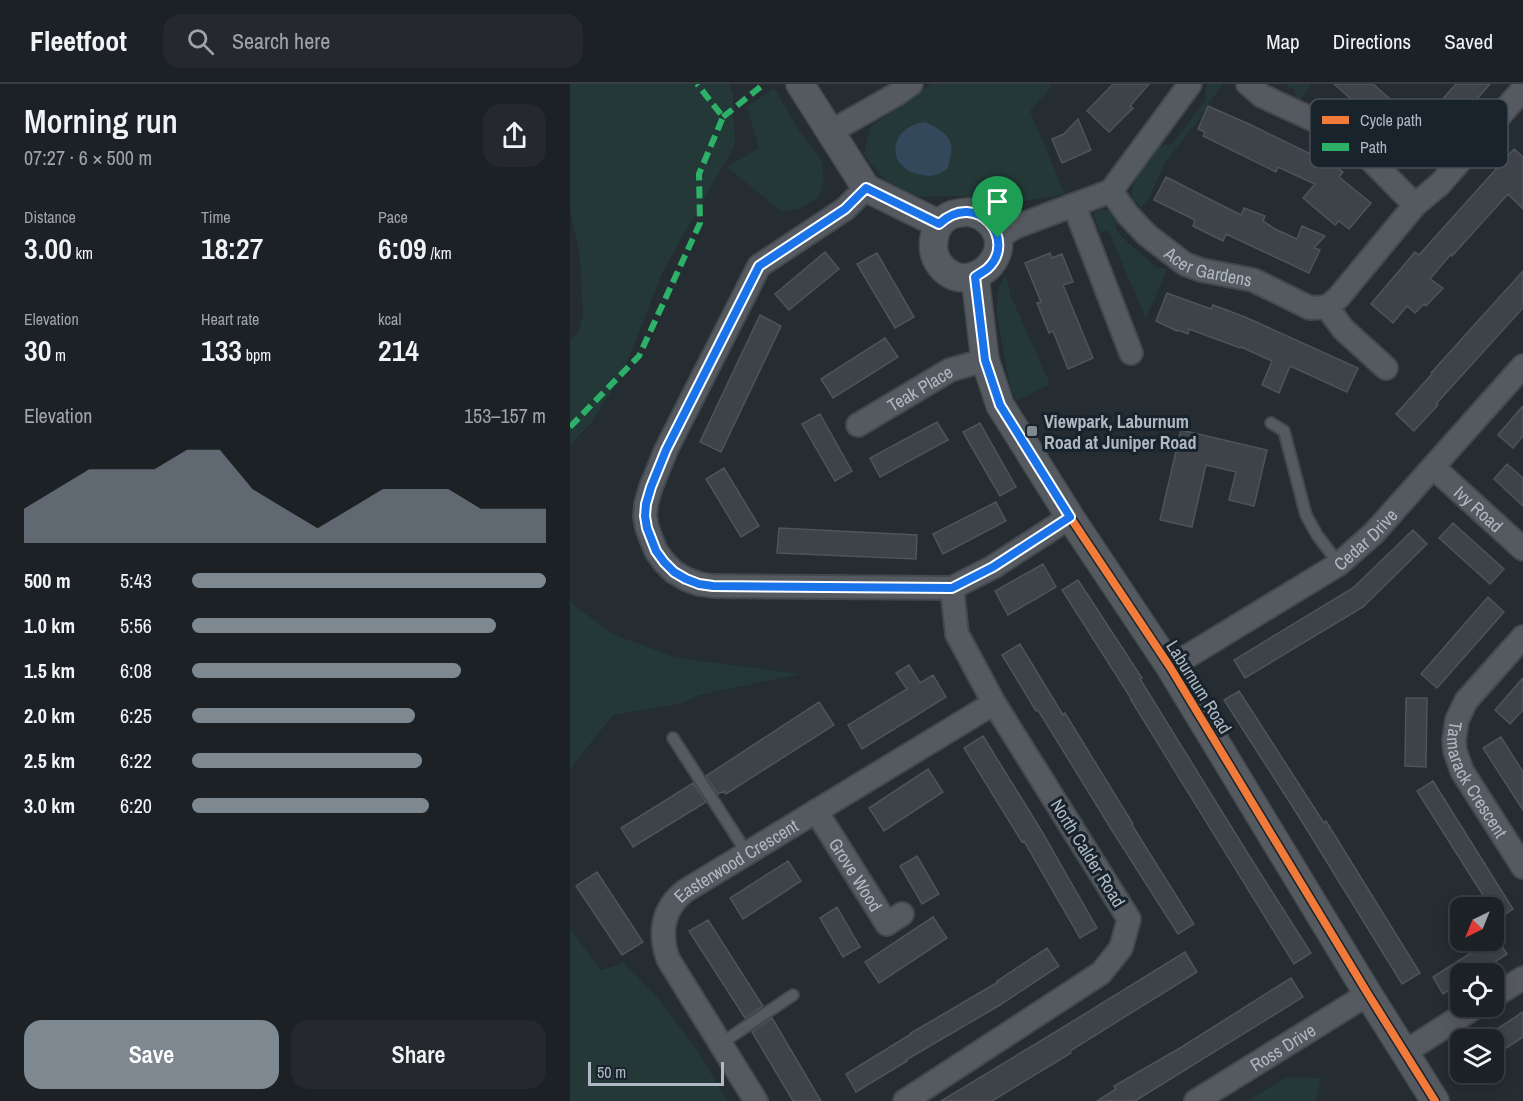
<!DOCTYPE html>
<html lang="en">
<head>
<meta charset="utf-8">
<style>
  body { margin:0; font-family:"Archivo Narrow",sans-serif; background:#25292e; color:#f1f3f6; height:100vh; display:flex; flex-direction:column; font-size:22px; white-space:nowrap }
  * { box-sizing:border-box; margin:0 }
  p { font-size:20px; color:#a0a3a7 }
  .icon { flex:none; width:33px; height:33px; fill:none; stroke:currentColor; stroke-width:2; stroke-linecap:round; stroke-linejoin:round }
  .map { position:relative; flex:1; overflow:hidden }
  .sheet { display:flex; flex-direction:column; background:#1c2126; width:570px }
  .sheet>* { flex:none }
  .needle { width:39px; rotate:223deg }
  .fabs { position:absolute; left:880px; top:813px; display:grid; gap:12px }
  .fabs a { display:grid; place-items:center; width:54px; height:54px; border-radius:12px; background:#1c2126; box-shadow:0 3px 15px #0003,0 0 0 2px #3a3e43; font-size:30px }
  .scale { position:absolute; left:18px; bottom:15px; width:136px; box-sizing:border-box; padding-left:6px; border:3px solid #aeb9c4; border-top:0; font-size:16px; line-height:21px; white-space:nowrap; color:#aeb9c4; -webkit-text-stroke:4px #19232c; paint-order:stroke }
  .pin { position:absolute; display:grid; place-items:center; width:51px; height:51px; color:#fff; margin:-62px -26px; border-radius:50% 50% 50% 0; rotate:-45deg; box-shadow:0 0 6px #0007 }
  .pin .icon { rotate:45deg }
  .round { display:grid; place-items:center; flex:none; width:63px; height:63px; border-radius:18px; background:#25292e }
  .summary { display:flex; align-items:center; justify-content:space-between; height:102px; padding:0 24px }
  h1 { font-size:33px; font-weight:600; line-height:45px }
  .stats { display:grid; grid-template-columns:repeat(3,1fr); gap:9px; height:102px; padding:6px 24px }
  .stats div { display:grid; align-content:center }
  .stats b { font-size:30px; font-weight:600 }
  .stats small { font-size:16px; font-weight:400 }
  .stats p { font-size:16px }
  .chart { height:168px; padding:12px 24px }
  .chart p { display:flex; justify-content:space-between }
  .chart svg { width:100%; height:108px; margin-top:6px; fill:#7e8891; opacity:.7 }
  .cta { display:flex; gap:12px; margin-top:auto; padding:12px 24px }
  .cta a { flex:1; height:69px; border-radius:18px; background:#7e8891; color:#fff; font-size:24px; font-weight:600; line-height:69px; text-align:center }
  .cta a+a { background:#25292e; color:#f1f3f6 }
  ul { padding:0 24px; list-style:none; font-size:20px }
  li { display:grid; grid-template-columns:96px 72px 1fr; align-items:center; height:45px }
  li i { height:15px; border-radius:8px; background:#7e8891 }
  header { display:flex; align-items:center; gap:36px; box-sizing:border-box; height:84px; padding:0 30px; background:#1c2126; border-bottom:2px solid #3a3e43 }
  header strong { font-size:28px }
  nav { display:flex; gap:33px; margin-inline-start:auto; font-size:21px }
  .search { width:420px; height:54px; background:#25292e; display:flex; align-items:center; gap:15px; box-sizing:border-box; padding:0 21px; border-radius:18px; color:#a0a3a7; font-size:22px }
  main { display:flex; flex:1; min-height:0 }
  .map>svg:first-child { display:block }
  .green { fill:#233837 }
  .water { fill:#33485a }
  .building { fill:#3d4348; stroke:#4d545a; stroke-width:1.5 }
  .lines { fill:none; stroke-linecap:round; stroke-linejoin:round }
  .service-casing { stroke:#42484c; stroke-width:14 }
  .minor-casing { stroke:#42484c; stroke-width:26 }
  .tertiary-casing { stroke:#42484c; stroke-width:30 }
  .service { stroke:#555a60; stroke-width:10 }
  .minor { stroke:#555a60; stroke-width:22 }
  .tertiary { stroke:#555a60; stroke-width:27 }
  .quiet { stroke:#2db169; stroke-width:6; stroke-dasharray:12 6; stroke-linecap:butt }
  .cycleway-casing { stroke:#19232c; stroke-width:11 }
  .cycleway { stroke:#f17a3a; stroke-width:8 }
  .route-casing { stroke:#fff; stroke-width:12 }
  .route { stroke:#1a73e8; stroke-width:8 }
  .poi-dot { fill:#7e8891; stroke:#19232c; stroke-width:2 }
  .labels { text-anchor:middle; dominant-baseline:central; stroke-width:6; stroke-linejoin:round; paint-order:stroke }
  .street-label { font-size:18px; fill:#aeb9c4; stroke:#19232c }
  .poi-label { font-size:18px; font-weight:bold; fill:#aeb9c4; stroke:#19232c; text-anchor:start }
  .key { fill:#19232c; stroke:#46505a; stroke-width:1.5 }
  .key-label { font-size:16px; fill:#aeb9c4 }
</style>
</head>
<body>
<header>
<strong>Fleetfoot</strong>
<div class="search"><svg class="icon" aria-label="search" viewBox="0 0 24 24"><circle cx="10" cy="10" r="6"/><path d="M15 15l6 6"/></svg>Search here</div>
<nav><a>Map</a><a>Directions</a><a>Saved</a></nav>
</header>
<main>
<section class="sheet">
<div class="summary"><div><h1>Morning run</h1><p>07:27 · 6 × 500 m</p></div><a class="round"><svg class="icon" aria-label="share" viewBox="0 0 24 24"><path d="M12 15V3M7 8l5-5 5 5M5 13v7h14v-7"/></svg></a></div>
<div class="stats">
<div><p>Distance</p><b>3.00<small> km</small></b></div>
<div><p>Time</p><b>18:27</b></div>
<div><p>Pace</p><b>6:09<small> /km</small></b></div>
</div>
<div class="stats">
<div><p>Elevation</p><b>30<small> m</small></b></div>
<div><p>Heart rate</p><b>133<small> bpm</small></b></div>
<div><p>kcal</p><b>214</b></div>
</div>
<div class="chart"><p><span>Elevation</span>153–157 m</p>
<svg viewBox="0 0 160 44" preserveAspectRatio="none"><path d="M0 44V30L10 22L20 14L30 14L40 14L50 6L60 6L70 22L80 30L90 38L100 30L110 22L120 22L130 22L140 30L150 30L160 30V44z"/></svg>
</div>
<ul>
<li><b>500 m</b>5:43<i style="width:100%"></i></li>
<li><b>1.0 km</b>5:56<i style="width:86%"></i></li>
<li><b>1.5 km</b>6:08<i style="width:76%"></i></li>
<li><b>2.0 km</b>6:25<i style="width:63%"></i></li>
<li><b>2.5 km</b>6:22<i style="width:65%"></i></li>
<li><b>3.0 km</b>6:20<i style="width:67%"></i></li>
</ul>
<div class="cta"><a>Save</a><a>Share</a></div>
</section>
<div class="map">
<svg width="953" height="1017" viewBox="0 0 953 1017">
  <rect width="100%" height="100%" fill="#252c32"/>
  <!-- green -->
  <path class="green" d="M0,0H159L163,9L165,61L93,187L52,291L21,339L0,361V256L8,249L13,230L10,173L0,124Z
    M361,0H480L482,2L460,27L495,110L444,119L391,112L352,113L334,107L317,97L300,79L294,70L300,43Z
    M638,0H653L638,20L631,33L596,77L577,118L571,123C567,120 563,116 562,112C558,99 582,72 590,62L602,60L636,16L635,4Z
    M714,0H741L731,15L727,14L723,5Z
    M204,4L230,48L252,77L254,97L249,113L231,124L212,128L157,83L189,64L177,23Z
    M533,125L538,126L547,135L546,146L553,154L587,184H596L597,185L576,235L538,146L530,149L524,131L525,128Z
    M436,190L440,210L480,300L447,317L441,307L427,232V213L430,201Z
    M0,517L6,523L43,550L107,574L230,590L129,611L109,620L43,631L0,685Z
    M0,844L30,886L54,879L86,912L128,967L157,1017H0Z
    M717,993L751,994L746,1017H677Z"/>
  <!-- water -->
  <path class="water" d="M355,38C364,42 378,49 381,60C383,67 379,77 378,84C374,87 370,90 365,91C360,93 353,91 347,90C312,79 323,41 355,38Z"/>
  <!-- building -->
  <path class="building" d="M543,0H579L560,22L563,24L539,48L517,27Z
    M764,0H803L828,22L811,41Z
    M886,0H920L850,79L831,62Z
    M638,22L681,41L761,80L762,79L773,88L769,93L801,119L779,145L769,137L765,141L733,114L745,100L708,83L706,88L633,52L635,48L628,45Z
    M508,35L521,66L492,79L482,55L494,50Z
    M944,65L953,73V125L938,110L882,172L881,170L860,195L873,204L856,222L854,220L845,229L837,222L823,239L801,220L845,168L849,171Z
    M596,93L671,131L674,124L695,132L693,137L705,145L727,155L732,142L755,152L744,164L750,166L739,189L656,150L653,157L623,142L625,136L584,116Z
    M255,168L269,185L219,226L205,210Z
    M307,169L344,233L325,244L287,180Z
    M480,169L482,174L492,170L503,198L493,201L523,274L498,285L483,247L479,249L467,219L471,218L455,179Z
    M953,187V224L866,320L868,321L844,347L826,330L862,290L861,289Z
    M597,209L641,225L643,221L675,233L788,284L777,308L720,282L709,309L692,301L702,277L671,263L670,264L619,245L618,250L608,246L607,247L586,237Z
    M190,231L211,242L151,368L130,358Z
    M315,254L328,273L263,314L251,295Z
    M953,322V352L943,364L928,351Z
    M250,330L282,387L265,397L232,340Z
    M367,338L378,356L310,393L300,374Z
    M410,339L446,403L430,412L393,348Z
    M611,346L697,366L684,422L659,416L666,388L636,381L622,443L590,436Z
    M937,380L953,394V422L924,395Z
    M154,384L189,442L171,453L136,395Z
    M426,418L436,437L373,470L363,450Z
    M883,439L934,485L920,500L869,454Z
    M209,444L347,451L346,475L207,469Z
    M843,446L857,460L793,523L675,594L664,576L783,504Z
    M473,480L486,503L438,531L425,507Z
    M508,496L572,594L570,595L680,773L741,869L724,880L561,616H562L492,506Z
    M918,513L934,528L867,604L851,590Z
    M450,560L493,631L495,629L563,740L562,741L624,840L608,850L543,748L468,626L466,627L432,571Z
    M339,581L350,599L363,591L376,613L292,665L278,641L337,605L326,589Z
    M953,594V626L940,640L925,626Z
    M669,607L754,739L756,737L850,889L832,900L731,736L654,616Z
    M836,614H857L856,683L835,682Z
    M249,618L264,641L156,710L154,707L148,710L136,692Z
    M413,652L471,746L527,844L510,854L454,757L452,758L394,664Z
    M931,653L953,688V726L913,664Z
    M358,685L373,708L314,747L299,724Z
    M863,697L943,825L928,835L924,828V824H921L847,707Z
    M123,699L136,718L63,763L51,744Z
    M347,772L369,810L352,820L330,782Z
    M218,777L231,797L173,835L160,814Z
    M27,788L73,858L52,871L6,802Z
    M267,823L290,863L273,873L250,834Z
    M363,833L377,854L309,899L295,878Z
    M138,836L193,922L175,934L119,847Z
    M926,853L937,870L906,890H891V899L873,910L863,893L921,856H924V855Z
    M477,864L489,882L430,921L336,976L337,977L286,1008L276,990L341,950V949L428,898L427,897Z
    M615,868L627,888L500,967L501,969L422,1017H371L487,947Z
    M721,894L733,913L565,1017H527L546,1005L544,1002L610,964Z
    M953,928V953L924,972V947Z
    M202,934L251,1017H223L182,948Z"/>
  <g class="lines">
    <defs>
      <path id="service" d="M701,339L714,347L736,431L747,451L769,480
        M103,654L177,769
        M150,960L223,911"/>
      <g id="minor">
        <path d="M678,0L692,12L757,42L782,57L845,121"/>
        <path d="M260,48L327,10L341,0"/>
        <path d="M296,104L275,125L189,182L96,366L81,403L76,420L75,432L77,444L86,467L94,478L104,488L116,495L129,500L143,502L382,504L423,483L500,433"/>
        <path id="s1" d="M541,107L558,131L577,151L615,180L631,186L683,196L740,224L757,223"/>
        <path d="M504,121L561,269"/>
        <path d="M428,154L445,143L541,107L620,0"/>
        <path d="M757,223L768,214L845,121L870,100L953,5"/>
        <path d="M757,223L773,245L816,284"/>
        <path id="s2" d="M288,341L380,286L415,276"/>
        <path id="s3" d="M863,383L953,465"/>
        <path id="s4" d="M953,553L896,617L887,636L884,656L885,667L892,687L953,783"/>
        <path id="s5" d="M600,583L769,480L804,449L953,282"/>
        <path id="s6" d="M246,727L317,840L332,830"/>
        <path d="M924,912L953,894"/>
        <path d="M835,968L907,922"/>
        <path id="s7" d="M186,1017L98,875C89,849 92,825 115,807L424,619"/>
        <path d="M335,1017L531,889L551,864L559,835L424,619L387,550L382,504"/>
        <path id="s8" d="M626,1017L798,910"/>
      </g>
      <path id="tertiary" d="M230,0L296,104L369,140
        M397,128C407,129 413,132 421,140C448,171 397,216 370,181C359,167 362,141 379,132C384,129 390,129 397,128Z
        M405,193L415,276L430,321L500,433L600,583L798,910L865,1017"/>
    </defs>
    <!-- service casing -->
    <use href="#service" class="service-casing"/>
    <!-- minor casing -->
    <use href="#minor" class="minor-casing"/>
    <!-- tertiary casing -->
    <use href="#tertiary" class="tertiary-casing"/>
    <!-- service -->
    <use href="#service" class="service"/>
    <!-- minor -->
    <use href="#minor" class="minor"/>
    <!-- tertiary -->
    <use href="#tertiary" class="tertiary"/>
    <!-- quiet -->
    <path class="quiet" d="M153,33L194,0
      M0,343L69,272L130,139L129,90L153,33L127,0"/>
    <defs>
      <path id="cycleway" d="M296,104L275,125L189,182L96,366L81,403L76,420L75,432L77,444L86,467L94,478L104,488L116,495L129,500L143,502L382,504L423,483L500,433
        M405,193L415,276L430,321L500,433L600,583L798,910L865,1017"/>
    </defs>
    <!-- cycleway casing -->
    <use href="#cycleway" class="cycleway-casing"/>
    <!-- cycleway -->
    <use href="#cycleway" class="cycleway"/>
  </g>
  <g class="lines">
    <defs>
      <path id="route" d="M296,104L369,140C407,104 449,157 417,185C413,188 409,190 405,193L415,276L430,321L500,433L423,483L382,504L143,502L129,500L116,495L104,488L94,478L86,467L77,444L75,432L76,420L81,403L96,366L189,182L275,125Z"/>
    </defs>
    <!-- route casing -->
    <use href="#route" class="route-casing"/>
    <!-- route -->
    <use href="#route" class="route"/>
  </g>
  <!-- markers -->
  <rect class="poi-dot" x="456" y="341" width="12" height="12" rx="3"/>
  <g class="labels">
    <!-- street labels -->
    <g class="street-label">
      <text stroke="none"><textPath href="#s1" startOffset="128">Acer Gardens</textPath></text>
      <text stroke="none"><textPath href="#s2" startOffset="72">Teak Place</textPath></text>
      <text stroke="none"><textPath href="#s3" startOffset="62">Ivy Road</textPath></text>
      <text stroke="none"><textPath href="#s5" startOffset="234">Cedar Drive</textPath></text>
      <text transform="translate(629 603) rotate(58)">Laburnum Road</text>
      <text stroke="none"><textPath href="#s4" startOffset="172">Tamarack Crescent</textPath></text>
      <text transform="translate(518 769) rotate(58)">North Calder Road</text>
      <text stroke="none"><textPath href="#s7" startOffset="302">Easterwood Crescent</textPath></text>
      <text stroke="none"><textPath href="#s6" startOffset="75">Grove Wood</textPath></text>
      <text stroke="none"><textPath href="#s8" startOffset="102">Ross Drive</textPath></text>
    </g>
    <!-- poi labels -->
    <g class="poi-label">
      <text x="474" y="337">Viewpark, Laburnum<tspan x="474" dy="21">Road at Juniper Road</tspan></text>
    </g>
  </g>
  <!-- legend -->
  <rect x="740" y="15" width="198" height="69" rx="9" class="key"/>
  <rect x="752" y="32" width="27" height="8" fill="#f17a3a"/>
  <rect x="752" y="59" width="27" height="8" fill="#2db169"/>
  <g class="key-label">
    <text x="790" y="42">Cycle path</text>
    <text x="790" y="69">Path</text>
  </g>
</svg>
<div class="fabs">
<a><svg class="needle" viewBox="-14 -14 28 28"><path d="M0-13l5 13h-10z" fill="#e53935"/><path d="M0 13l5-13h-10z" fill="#a0a3a7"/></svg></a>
<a><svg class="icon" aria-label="locate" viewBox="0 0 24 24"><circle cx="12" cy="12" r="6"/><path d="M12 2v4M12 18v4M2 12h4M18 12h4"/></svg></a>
<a><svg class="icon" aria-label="layers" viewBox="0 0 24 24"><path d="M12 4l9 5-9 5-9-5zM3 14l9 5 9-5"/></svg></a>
</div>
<div class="scale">50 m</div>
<div class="pin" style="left:428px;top:154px;background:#1e9e55"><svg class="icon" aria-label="arrive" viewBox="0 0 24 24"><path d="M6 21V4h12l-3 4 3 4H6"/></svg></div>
</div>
</main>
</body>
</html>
